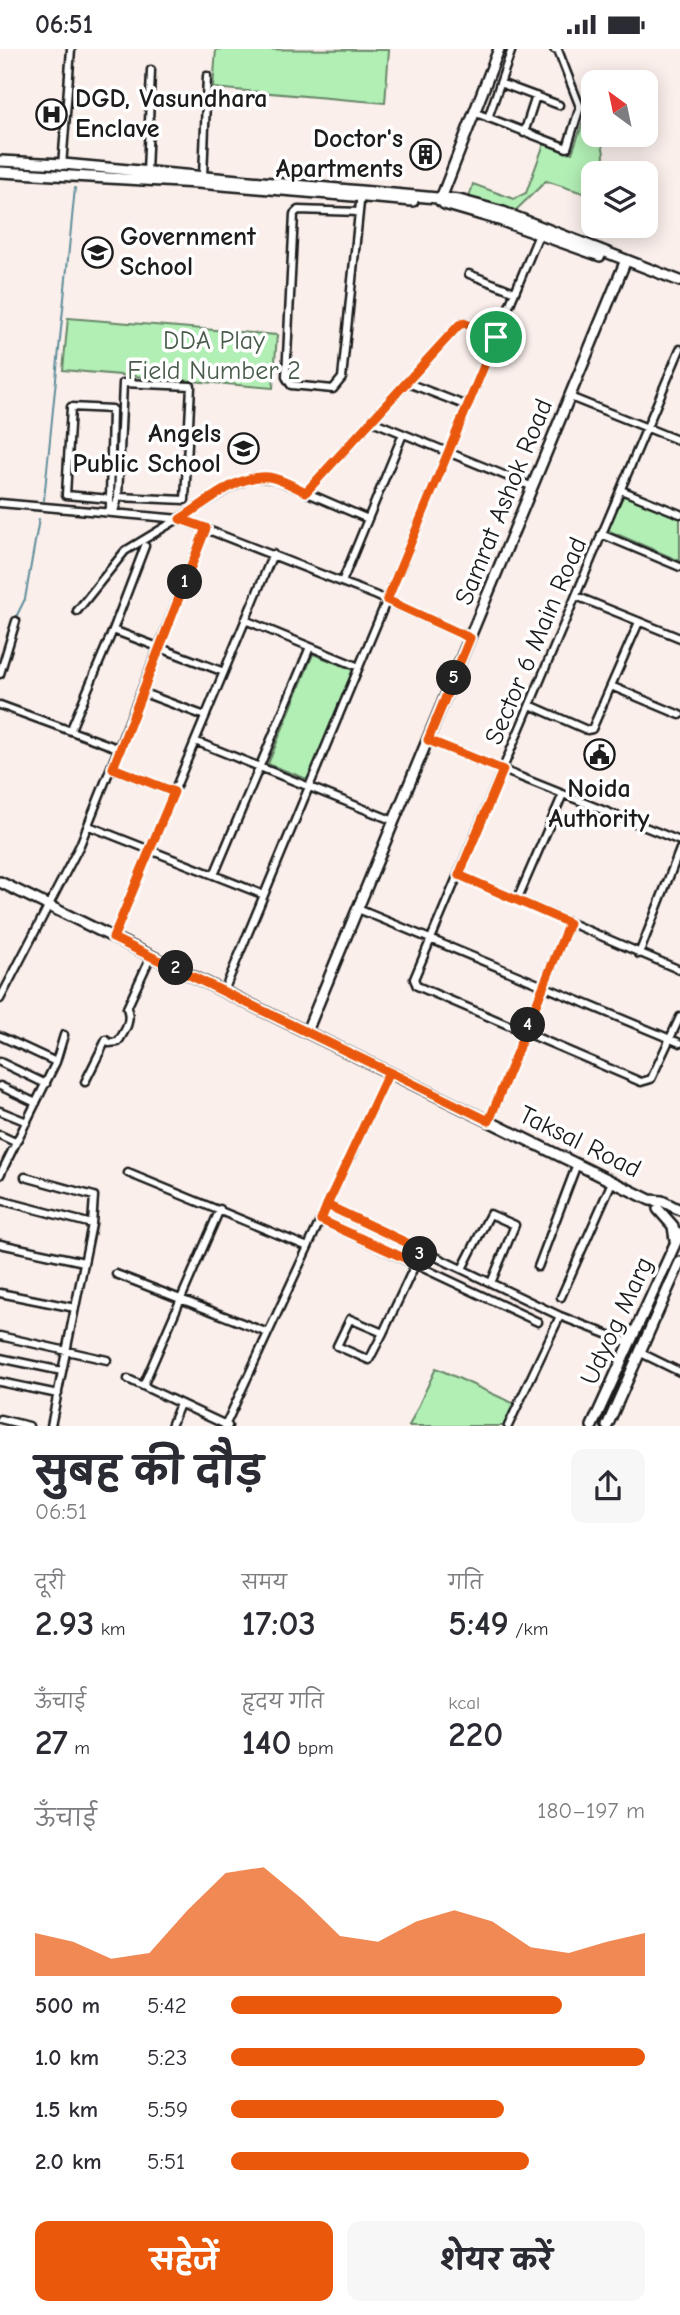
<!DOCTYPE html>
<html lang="hi">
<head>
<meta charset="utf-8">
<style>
  body { margin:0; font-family:"Comic Neue","Playpen Sans Deva",sans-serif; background:#f7f7f7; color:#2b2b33; height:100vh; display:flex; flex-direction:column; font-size:26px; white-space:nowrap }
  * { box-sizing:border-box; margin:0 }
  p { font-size:23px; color:#7c7c81 }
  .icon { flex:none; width:38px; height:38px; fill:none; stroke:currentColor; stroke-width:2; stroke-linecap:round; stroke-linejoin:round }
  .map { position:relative; height:1377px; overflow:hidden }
  .side { display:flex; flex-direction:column; background:#fff; flex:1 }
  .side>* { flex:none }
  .needle { width:46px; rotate:327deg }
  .buttons { position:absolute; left:581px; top:21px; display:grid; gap:14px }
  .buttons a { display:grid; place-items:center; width:77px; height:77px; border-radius:14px; background:#fff; box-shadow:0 4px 18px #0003; font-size:35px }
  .pin { position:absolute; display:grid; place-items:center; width:60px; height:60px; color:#fff; margin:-30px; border:4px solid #fff; border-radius:50%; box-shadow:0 2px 7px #0007 }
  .km { position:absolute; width:35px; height:35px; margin:-18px; border-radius:50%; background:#222; color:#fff; font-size:19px; line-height:35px; text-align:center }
  .round { display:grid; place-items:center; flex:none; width:74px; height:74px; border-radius:14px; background:#f7f7f7 }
  .overview { display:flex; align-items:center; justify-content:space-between; height:119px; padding:0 35px }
  h1 { font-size:38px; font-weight:700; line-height:52px }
  .stats { display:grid; grid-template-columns:repeat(3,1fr); gap:10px; height:119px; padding:7px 35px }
  .stats div { display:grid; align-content:center }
  .stats b { font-size:35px; font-weight:700 }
  .stats small { font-size:19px; font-weight:400 }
  .stats p { font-size:19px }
  .chart { height:196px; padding:14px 35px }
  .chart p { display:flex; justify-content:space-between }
  .chart svg { width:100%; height:126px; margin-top:7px; fill:#ea580c; opacity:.7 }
  .primary-button { display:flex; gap:14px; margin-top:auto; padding:14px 35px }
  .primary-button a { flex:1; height:80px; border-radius:14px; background:#ea580c; color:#fff; font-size:28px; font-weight:700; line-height:80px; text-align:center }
  .primary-button a+a { background:#f7f7f7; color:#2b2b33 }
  ul { padding:0 35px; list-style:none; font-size:23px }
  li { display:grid; grid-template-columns:112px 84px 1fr; align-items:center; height:52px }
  li i { height:18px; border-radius:9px; background:#ea580c }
  .status { display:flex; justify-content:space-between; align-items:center; height:49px; padding:0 35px; background:#fff; direction:ltr }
  .status svg { height:19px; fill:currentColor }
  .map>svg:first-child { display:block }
  .green { fill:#b2efb5; stroke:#678668; stroke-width:2 }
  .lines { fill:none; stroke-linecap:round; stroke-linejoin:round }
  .stream { stroke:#618d9b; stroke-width:2 }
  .street-casing { stroke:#1c1c1c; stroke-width:11 }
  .secondary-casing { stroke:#1c1c1c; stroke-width:14 }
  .street { stroke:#fff; stroke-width:6 }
  .secondary { stroke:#fff; stroke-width:9 }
  .route-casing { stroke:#fff; stroke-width:14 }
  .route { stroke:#ea580c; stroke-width:9 }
  .labels { text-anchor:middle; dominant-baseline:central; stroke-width:7; stroke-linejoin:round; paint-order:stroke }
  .poi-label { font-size:26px; font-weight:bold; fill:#1c1c1c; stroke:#fff; text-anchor:start }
  .park-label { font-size:26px; fill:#495b4a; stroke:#fff }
  .street-label { font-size:26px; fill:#1c1c1c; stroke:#fff }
</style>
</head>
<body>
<div class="status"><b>06:51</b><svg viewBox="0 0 49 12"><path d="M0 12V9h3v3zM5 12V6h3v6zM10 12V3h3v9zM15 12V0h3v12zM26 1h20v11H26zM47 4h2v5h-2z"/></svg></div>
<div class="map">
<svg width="680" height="1377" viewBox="0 0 680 1377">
  <rect width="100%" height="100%" fill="#faefeb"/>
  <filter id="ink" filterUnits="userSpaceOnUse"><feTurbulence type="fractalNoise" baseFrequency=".0143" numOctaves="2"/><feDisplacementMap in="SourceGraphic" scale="14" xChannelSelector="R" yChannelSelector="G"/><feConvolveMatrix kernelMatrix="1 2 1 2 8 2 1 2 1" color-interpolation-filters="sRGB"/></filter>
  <g filter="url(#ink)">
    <!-- green -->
    <path class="green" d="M216,0L389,1L385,54L213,39Z
      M587,62L593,75V86H598C605,100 606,109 600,124H593L592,147L546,132L515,162L469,149L473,135L514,150L526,144L544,95L572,104Z
      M68,269L277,286L273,339L63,321Z
      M624,445L680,468V512L607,481Z
      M313,605L356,622L312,732L268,715Z
      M436,1319L515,1355L505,1377H409Z"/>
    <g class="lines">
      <!-- stream -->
      <path class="stream" d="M44,451L75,139
        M15,570L25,550L39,470"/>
      <defs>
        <path id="street" d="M500,34L559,56
          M476,64L567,99L580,58L558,1L554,0
          M488,69L512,0
          M524,84L536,47
          M62,117L71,0
          M147,124L151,21
          M203,128L207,27
          M359,163L298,161L294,165L286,328L291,336L333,340L342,329L359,163L361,144
          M469,225L515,243
          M680,300L414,930L417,937L641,1033L651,1030L680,968
          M408,334L467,357
          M570,348L680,392
          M372,372L533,438
          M621,441L680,465
          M306,443L459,276L464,274L496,287
          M0,454L180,470L377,547L470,589
          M110,463V450L66,446L71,358L112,360L110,450
          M114,463L118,448L123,334L191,337L185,451L118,448
          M601,485L680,518
          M342,533L403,385
          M576,547L680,589
          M77,562L125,502L231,438L254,428L275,430L368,470
          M245,571L359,618
          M113,581L145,497
          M0,625L16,572
          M611,637L680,666
          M141,643L205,667
          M0,656L120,700
          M530,656L587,681L592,680L639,573
          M71,680L113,581L224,623
          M428,691L680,792
          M195,692L394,772
          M112,719L174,743
          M89,777L264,846
          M214,826L310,598
          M459,826L680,921
          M517,851L563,745
          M358,860L680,994
          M113,889L273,505
          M639,905L680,800
          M224,942L540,183
          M0,950L80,796L206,479
          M0,987L56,1013
          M0,1013L46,1035
          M85,1033L106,991L109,994L118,993C125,982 132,972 127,959L151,907
          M0,1037L36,1054
          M0,1062L27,1073
          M489,1072L569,874
          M0,1086L15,1093
          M128,1124L308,1198
          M0,1126L56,1013L64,986
          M25,1128L94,1147L92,1175L51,1377
          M0,1151L92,1175
          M327,1156L560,1267L630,1294
          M321,1171L538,1273
          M0,1195L84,1213
          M538,1218L577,1115
          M462,1220L490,1165L515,1176L491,1234
          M116,1225L268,1284
          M0,1244L75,1259
          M561,1248L612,1133
          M383,1284L369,1311L337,1297L350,1270L383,1284L422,1201
          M0,1287L107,1311
          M641,1304L680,1323
          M0,1309L62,1322
          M128,1330L228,1377
          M0,1333L58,1345
          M143,1337L220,1160
          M0,1370L29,1377
          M171,1377L180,1355
          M225,1377L389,1023
          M508,1377L560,1267"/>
        <path id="secondary" d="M0,112L63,115L459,151L503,163L680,232
          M0,123L198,134L413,152
          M440,152L499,0
          M444,155L499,171L600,207
          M0,833L650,1151L662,1152L680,1161
          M307,982L626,211
          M658,1160L673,1177L675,1191
          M592,1377L680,1184
          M607,1377L680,1213"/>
      </defs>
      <!-- street casing -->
      <use href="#street" class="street-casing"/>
      <!-- secondary casing -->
      <use href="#secondary" class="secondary-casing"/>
      <!-- street -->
      <use href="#street" class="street"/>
      <!-- secondary -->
      <use href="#secondary" class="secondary"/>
    </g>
  </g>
  <g class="lines" filter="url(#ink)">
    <defs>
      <path id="route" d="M496,288L464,274L459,276L306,443C294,438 282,430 269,428C238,424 205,455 180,470L206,479L113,719L174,743L113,889L389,1023L327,1156L422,1201L415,1214L321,1171L327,1156L389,1023L489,1072L569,874L459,826L503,721L428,691L470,589L387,551L496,288"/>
    </defs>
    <!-- route casing -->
    <use href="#route" class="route-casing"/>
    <!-- route -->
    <use href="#route" class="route"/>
  </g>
  <!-- icons -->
  <defs>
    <symbol id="hospital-ring" viewBox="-11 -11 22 22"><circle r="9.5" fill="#fff" stroke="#1c1c1c" stroke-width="1.5"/><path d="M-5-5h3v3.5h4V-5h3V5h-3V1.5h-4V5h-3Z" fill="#1c1c1c"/></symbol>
    <symbol id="building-ring" viewBox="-11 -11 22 22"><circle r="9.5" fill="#fff" stroke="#1c1c1c" stroke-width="1.5"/><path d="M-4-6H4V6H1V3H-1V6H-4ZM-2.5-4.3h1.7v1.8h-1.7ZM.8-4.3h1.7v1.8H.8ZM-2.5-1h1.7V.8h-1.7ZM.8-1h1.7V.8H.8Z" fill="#1c1c1c"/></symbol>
    <symbol id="school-ring" viewBox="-11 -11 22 22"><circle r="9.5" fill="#fff" stroke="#1c1c1c" stroke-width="1.5"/><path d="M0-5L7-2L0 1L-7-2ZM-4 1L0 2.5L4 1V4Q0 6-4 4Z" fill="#1c1c1c"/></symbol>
    <symbol id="civic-ring" viewBox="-11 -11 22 22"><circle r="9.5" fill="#fff" stroke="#1c1c1c" stroke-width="1.5"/><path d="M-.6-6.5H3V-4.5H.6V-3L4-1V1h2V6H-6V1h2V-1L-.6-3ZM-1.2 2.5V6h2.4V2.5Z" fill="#1c1c1c"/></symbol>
  </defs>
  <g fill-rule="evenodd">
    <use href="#hospital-ring" x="34" y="48" width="35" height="35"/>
    <use href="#building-ring" x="408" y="88" width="35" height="35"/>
    <use href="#school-ring" x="80" y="186" width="35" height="35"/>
    <use href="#school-ring" x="226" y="382" width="35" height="35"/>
    <use href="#civic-ring" x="582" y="688" width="35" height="35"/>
  </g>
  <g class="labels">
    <!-- poi labels -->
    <g class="poi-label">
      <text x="75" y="50">DGD, Vasundhara<tspan x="75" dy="30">Enclave</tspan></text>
      <text x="403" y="90" text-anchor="end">Doctor's<tspan x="403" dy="30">Apartments</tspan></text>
      <text x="120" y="188">Government<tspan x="120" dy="30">School</tspan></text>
      <text x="221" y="385" text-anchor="end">Angels<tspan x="221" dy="30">Public School</tspan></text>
      <text x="599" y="740" text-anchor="middle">Noida<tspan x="599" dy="30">Authority</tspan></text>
    </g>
    <!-- park labels -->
    <g class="park-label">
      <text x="214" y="292">DDA Play<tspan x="214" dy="30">Field Number 2</tspan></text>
    </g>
    <!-- street labels -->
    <g class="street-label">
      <text transform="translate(504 453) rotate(-68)">Samrat Ashok Road</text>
      <text transform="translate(536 592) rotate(-67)">Sector 6 Main Road</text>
      <text transform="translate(580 1093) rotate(26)">Taksal Road</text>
      <text transform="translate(617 1272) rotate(-65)">Udyog Marg</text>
    </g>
  </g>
</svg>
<div class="buttons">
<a><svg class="needle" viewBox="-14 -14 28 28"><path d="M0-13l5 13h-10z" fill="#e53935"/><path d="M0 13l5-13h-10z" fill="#7c7c81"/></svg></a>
<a><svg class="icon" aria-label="layers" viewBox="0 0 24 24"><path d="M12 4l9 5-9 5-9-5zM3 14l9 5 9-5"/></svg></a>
</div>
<div class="pin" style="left:496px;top:288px;background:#1e9e55"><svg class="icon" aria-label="arrive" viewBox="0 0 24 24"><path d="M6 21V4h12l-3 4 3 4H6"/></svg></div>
<b class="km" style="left:185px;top:533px">1</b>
<b class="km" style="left:176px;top:919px">2</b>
<b class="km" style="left:420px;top:1205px">3</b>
<b class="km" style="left:528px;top:976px">4</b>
<b class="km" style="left:454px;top:629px">5</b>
</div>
<section class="side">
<div class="overview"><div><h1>सुबह की दौड़</h1><p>06:51</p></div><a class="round"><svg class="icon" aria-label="share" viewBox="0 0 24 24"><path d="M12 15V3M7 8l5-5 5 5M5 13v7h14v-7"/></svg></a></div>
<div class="stats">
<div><p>दूरी</p><b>2.93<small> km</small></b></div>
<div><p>समय</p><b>17:03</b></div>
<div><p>गति</p><b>5:49<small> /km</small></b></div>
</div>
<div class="stats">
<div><p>ऊँचाई</p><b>27<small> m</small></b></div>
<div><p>हृदय गति</p><b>140<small> bpm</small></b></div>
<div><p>kcal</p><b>220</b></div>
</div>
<div class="chart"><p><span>ऊँचाई</span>180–197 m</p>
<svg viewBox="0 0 160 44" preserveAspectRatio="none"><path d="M0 44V29L10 32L20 38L30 36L40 21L50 8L60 6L70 17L80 30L90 32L100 25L110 21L120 25L130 34L140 36L150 32L160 29V44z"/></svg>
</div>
<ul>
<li><b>500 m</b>5:42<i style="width:80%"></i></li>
<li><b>1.0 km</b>5:23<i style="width:100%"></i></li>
<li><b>1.5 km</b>5:59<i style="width:66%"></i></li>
<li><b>2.0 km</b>5:51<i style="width:72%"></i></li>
</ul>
<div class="primary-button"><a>सहेजें</a><a>शेयर करें</a></div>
</section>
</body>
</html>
